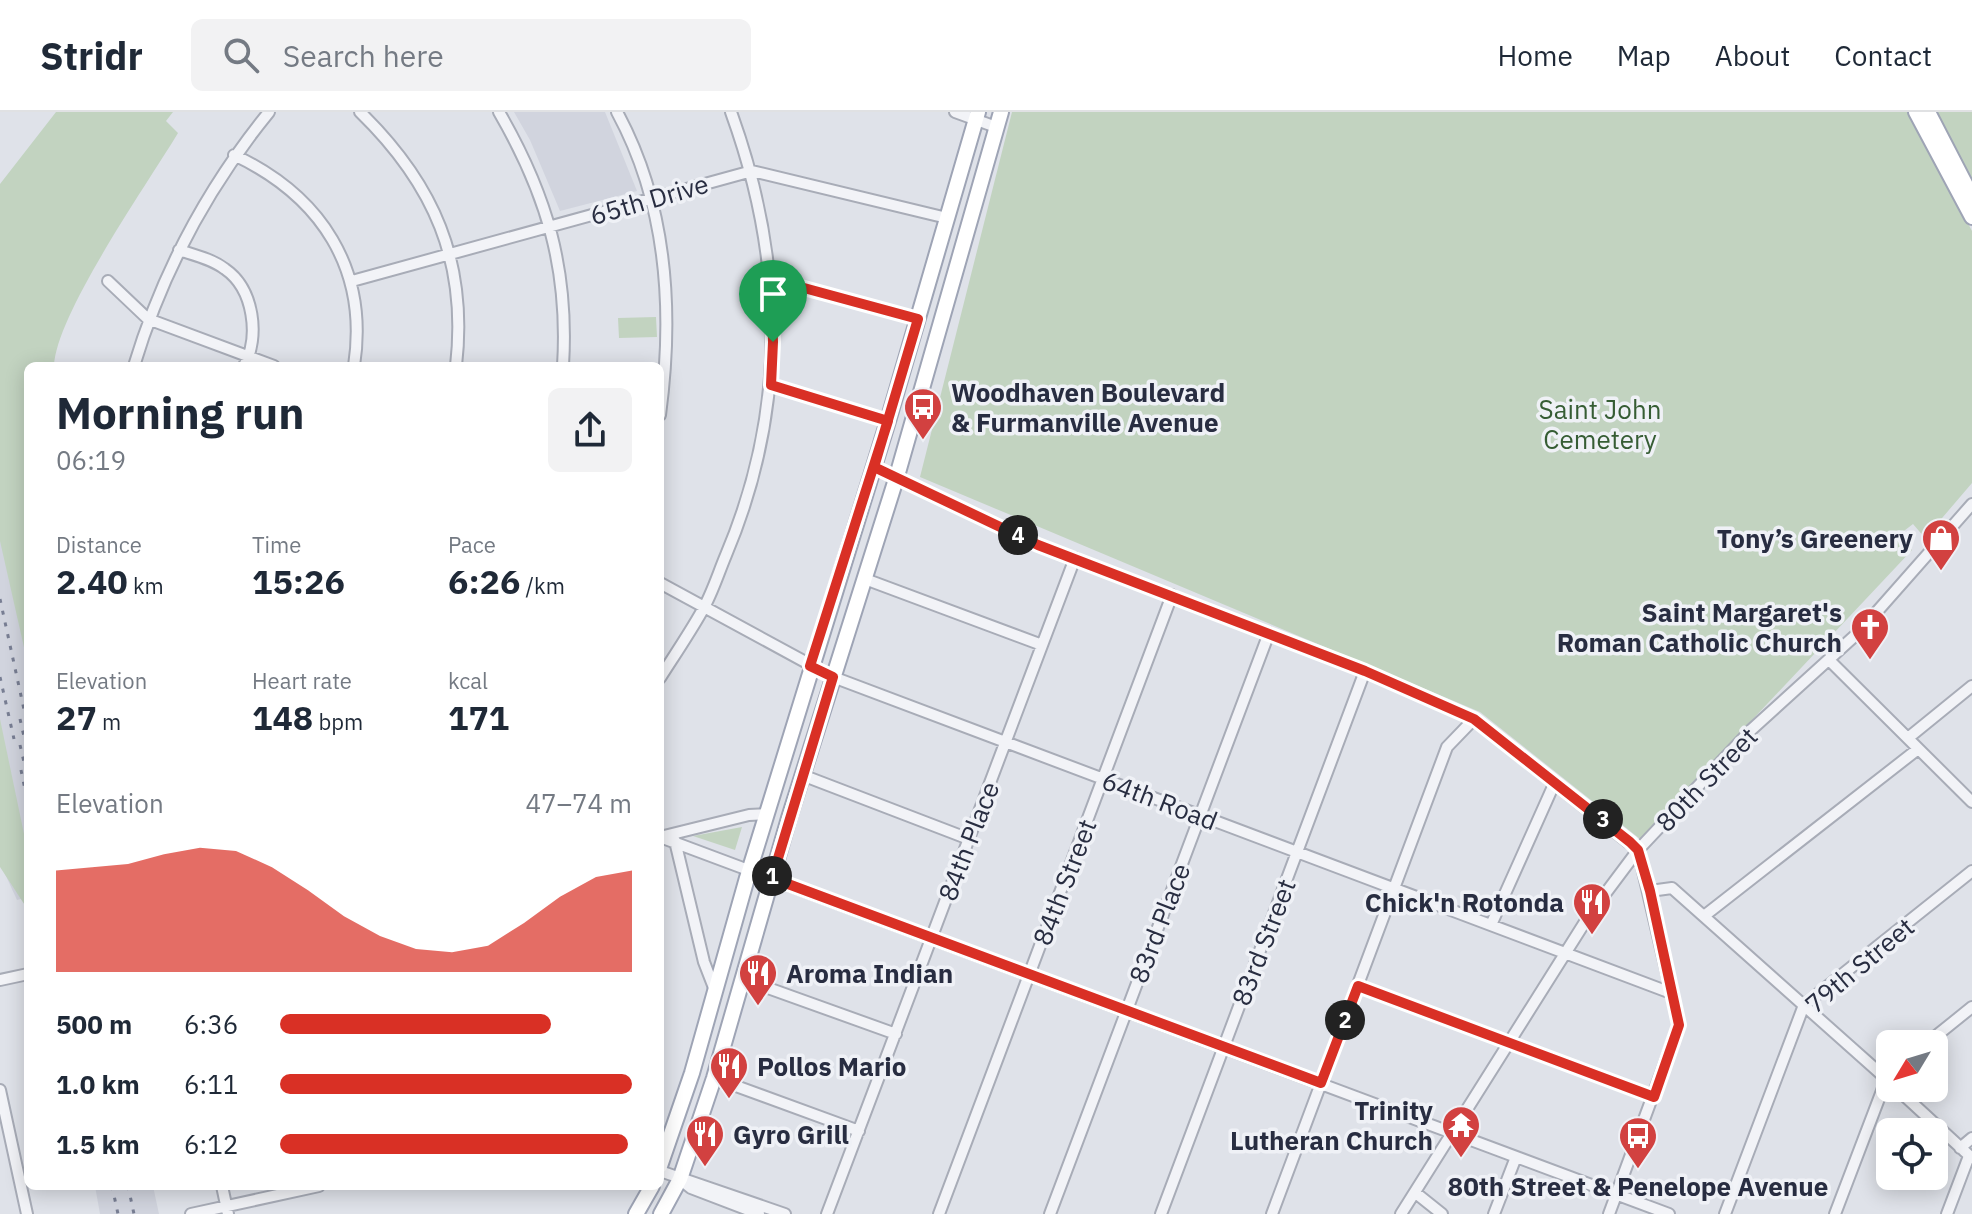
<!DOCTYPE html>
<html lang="en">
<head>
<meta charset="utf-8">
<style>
  body { margin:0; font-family:"IBM Plex Sans",sans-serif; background:#f2f2f3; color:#1f2937; height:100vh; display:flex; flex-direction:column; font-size:30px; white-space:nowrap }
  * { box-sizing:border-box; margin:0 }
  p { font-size:26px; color:#747a83 }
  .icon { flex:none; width:44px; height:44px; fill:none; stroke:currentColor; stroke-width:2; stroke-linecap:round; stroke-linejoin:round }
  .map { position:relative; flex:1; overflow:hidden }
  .drawer { position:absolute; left:24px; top:250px; width:640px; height:828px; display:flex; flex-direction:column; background:#fff; border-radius:12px; box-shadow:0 4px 20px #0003 }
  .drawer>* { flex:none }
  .needle { width:52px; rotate:232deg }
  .controls { position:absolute; left:1876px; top:918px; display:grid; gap:16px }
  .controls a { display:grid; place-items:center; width:72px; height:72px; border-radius:12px; background:#fff; box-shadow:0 4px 20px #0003; font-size:40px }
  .pin { position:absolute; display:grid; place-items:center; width:68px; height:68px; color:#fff; margin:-82px -34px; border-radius:50% 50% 50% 0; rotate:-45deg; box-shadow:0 0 8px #0007 }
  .pin .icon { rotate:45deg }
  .km { position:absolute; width:40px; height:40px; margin:-20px; border-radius:50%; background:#222; color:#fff; font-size:22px; line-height:40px; text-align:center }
  .round { display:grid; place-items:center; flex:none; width:84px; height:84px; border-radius:12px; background:#f2f2f3 }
  .overview { display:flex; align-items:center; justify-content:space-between; height:136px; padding:0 32px }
  h1 { font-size:44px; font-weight:700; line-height:60px }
  .metrics { display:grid; grid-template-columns:repeat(3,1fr); gap:12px; height:136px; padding:8px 32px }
  .metrics div { display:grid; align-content:center }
  .metrics b { font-size:34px; font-weight:700 }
  .metrics small { font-size:22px; font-weight:400 }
  .metrics p { font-size:22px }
  .chart { height:224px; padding:16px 32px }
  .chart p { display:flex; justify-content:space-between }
  .chart svg { width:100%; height:144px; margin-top:8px; fill:#d93025; opacity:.7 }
  ul { padding:0 32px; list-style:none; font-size:26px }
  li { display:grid; grid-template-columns:128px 96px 1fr; align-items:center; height:60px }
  li i { height:20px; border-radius:10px; background:#d93025 }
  header { display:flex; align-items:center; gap:48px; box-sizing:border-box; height:112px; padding:0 40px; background:#fff; border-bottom:2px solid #e0e1e3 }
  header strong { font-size:38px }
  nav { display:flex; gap:44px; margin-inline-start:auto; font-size:28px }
  .search { width:560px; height:72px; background:#f2f2f3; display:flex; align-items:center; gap:20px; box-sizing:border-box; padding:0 28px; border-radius:12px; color:#747a83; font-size:30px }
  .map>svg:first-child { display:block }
  .built { fill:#d1d4de }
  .green { fill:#c2d3c0 }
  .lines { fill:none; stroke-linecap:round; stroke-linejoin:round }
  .minor-casing { stroke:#a8acb7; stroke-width:14 }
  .major-casing { stroke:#9ea4b5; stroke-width:18 }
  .minor { stroke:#f2f3f7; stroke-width:10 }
  .major { stroke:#fff; stroke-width:14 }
  .rail { stroke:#787e93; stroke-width:3; stroke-dasharray:4 8; stroke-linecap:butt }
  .route-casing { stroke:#fff; stroke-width:16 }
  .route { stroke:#d93025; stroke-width:10 }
  .labels { text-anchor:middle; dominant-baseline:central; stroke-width:7; stroke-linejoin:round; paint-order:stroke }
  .street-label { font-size:26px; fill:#282d41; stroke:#eff1f6 }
  .poi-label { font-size:26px; font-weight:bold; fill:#282d41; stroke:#eff1f6; text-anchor:start }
  .park-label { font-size:26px; fill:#365d34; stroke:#eff1f6 }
</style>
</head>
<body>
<header>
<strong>Stridr</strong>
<div class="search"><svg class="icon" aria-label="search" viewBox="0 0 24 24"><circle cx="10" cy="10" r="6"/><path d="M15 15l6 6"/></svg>Search here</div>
<nav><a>Home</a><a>Map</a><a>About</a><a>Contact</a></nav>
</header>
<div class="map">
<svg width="1972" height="1102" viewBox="0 0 1972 1102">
  <rect width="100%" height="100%" fill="#dfe2e9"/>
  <!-- built -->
  <path class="built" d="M514,0H605L637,79L560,99L530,28Z
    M0,165L28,254V785L17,788L0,751Z
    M95,1074H153L159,1102H100Z"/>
  <!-- green -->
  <path class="green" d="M56,0H173L166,9L178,21C148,71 56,202 54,254H28V553L0,429V72Z
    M1012,0H1908L1972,119V371L1925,426L1913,412L1900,422L1912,438L1640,727L1480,600L920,365Z
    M1937,0H1972V69Z
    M656,205L657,225L619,226L618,206Z
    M0,607L28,741V798L0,755Z
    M742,715L735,738L693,724Z"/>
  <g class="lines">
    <defs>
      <path id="minor" d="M360,0C434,72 468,150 456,254
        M499,0C547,83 569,158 563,254
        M617,0C668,94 674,199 660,303
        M955,0L996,15
        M234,43C321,84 369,157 354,254
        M179,138C194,143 212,147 225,157C254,177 260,225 244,254
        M771,167L918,207
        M108,169L148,207L274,254
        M352,169L752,59L947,106
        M134,254C162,161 208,75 269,0
        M771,273L888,309
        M874,355L1038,433L1365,559L1474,607L1638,738L1679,913L1609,1102
        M865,467L1042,533
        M660,471L833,565L1671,881
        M1829,548L1972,690
        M660,566C674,544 689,522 702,499C712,482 718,462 726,443C788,296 785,149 731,0
        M1908,626L1972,574
        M802,663L969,727
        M664,724L749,703L767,702
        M660,725L1669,1102
        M675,729L704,850L716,881
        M1650,779L1672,776L1890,970
        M1704,804L1918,637
        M1491,813L1555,670
        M743,867L896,922
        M0,868L28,862
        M1358,874L1654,985
        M1926,932L1972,895
        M714,966L859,1019
        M1896,976L1972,1046
        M0,978L27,1102
        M1960,1036L1972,1026
        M660,1059L785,1102
        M681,1068L691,1076L759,1102
        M222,1074L228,1102
        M1417,1082L1442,1102
        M191,1102L319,1074
        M827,1102L1075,446
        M939,1102L1172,483
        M1050,1102L1269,521
        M1161,1102L1365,559
        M1272,1102L1447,635L1474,607
        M1401,1102L1590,802L1638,738L1751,618L1859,520L1972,392
        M1494,1102L1516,1045
        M1725,1102L1804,893L1972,759
        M1835,1102L1888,963
        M1947,1102L1969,1044"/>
      <path id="major" d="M1916,0L1972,105
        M1928,0L1972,85
        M660,1054L692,961L747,766L888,309L978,0
        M636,1102L652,1074
        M661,1102L680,1067L714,966L789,706L897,364L1001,0"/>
    </defs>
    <!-- minor casing -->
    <use href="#minor" class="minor-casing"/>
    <!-- major casing -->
    <use href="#major" class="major-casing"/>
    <!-- minor -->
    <use href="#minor" class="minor"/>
    <!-- major -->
    <use href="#major" class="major"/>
    <!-- rail -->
    <path class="rail" d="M0,487L28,616
      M0,565L14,627
      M20,607L28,642
      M20,633L28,667
      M21,658L28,692
      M112,1074L118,1102
      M128,1074L134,1102"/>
  </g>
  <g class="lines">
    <defs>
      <path id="route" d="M773,230L771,273L888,309L810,554L833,565L772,766L1321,971L1358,874L1654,985L1679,913L1650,779L1638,738L1630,730L1474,607L1365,559L1038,433L874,355L918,207L771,167L773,230"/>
    </defs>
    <!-- route casing -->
    <use href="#route" class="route-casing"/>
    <!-- route -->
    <use href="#route" class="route"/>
  </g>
  <!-- icons -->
  <defs>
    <symbol id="bus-pin" viewBox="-11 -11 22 30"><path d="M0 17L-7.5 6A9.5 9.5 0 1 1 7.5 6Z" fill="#d24140" stroke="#eff1f6"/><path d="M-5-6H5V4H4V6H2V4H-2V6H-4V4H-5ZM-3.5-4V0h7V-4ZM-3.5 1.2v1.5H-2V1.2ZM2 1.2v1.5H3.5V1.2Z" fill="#fff"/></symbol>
    <symbol id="shop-pin" viewBox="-11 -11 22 30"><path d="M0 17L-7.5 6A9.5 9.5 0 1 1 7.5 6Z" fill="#d24140" stroke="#eff1f6"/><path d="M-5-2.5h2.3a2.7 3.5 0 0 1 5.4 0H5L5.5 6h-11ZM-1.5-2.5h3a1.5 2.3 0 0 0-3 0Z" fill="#fff"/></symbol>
    <symbol id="church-pin" viewBox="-11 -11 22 30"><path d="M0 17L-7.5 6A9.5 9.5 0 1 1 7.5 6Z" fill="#d24140" stroke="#eff1f6"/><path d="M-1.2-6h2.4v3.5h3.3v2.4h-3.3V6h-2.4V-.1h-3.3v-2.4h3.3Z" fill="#fff"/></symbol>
    <symbol id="restaurant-pin" viewBox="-11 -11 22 30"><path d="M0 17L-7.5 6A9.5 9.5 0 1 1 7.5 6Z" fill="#d24140" stroke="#eff1f6"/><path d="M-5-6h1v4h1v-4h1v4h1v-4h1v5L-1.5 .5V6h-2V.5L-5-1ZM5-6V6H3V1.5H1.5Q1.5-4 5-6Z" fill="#fff"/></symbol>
    <symbol id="temple-pin" viewBox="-11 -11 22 30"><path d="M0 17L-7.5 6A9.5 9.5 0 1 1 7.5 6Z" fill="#d24140" stroke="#eff1f6"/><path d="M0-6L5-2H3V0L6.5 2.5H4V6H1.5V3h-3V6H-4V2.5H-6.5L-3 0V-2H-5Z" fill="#fff"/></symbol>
  </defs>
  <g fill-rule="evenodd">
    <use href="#bus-pin" x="901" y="273" width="44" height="60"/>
    <use href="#shop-pin" x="1919" y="404" width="44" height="60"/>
    <use href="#church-pin" x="1848" y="493" width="44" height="60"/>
    <use href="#restaurant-pin" x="1570" y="768" width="44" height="60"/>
    <use href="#restaurant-pin" x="736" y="839" width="44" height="60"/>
    <use href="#restaurant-pin" x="707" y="932" width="44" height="60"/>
    <use href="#temple-pin" x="1439" y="991" width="44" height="60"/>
    <use href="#restaurant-pin" x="683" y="1000" width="44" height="60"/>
    <use href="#bus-pin" x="1616" y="1002" width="44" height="60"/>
  </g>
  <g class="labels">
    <!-- street labels -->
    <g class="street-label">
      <text transform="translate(649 87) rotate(-16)">65th Drive</text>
      <text transform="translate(1706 667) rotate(-46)">80th Street</text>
      <text transform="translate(1160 688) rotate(21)">64th Road</text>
      <text transform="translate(968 729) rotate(-69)">84th Place</text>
      <text transform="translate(1064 770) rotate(-69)">84th Street</text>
      <text transform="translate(1159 811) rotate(-69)">83rd Place</text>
      <text transform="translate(1263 830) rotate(-69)">83rd Street</text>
      <text transform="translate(1859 853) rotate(-40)">79th Street</text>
    </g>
    <!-- poi labels -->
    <g class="poi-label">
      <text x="951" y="280">Woodhaven Boulevard<tspan x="951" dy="30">&amp; Furmanville Avenue</tspan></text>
      <text x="1913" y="426" text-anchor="end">Tony’s Greenery</text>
      <text x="1842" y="500" text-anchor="end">Saint Margaret's<tspan x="1842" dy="30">Roman Catholic Church</tspan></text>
      <text x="1564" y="790" text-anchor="end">Chick'n Rotonda</text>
      <text x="786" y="861">Aroma Indian</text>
      <text x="757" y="954">Pollos Mario</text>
      <text x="1433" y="998" text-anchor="end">Trinity<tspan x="1433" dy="30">Lutheran Church</tspan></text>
      <text x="733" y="1022">Gyro Grill</text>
      <text x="1638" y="1074" text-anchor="middle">80th Street &amp; Penelope Avenue</text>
    </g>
    <!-- park labels -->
    <g class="park-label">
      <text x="1600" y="297">Saint John<tspan x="1600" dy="30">Cemetery</tspan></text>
    </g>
  </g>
</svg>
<div class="controls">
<a><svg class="needle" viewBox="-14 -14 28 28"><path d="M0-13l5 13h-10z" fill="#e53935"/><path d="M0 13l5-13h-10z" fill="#747a83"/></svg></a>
<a><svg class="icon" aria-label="locate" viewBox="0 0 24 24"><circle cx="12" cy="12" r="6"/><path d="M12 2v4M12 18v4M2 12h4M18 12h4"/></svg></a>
</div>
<div class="pin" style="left:773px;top:230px;background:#1e9e55"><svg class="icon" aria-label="arrive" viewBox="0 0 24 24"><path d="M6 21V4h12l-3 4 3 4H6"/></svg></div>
<b class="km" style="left:772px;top:764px">1</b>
<b class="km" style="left:1345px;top:908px">2</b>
<b class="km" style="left:1603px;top:707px">3</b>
<b class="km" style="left:1018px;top:423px">4</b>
<section class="drawer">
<div class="overview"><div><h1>Morning run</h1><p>06:19</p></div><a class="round"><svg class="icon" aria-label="share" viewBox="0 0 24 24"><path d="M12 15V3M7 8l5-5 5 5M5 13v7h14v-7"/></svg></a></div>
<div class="metrics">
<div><p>Distance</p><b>2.40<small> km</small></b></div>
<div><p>Time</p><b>15:26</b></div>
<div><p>Pace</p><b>6:26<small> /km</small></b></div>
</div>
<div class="metrics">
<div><p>Elevation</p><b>27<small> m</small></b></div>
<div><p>Heart rate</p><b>148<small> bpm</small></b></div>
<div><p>kcal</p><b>171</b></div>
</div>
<div class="chart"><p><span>Elevation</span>47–74 m</p>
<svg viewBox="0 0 160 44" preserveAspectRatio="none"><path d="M0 44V13L10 12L20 11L30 8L40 6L50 7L60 12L70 19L80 27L90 33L100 37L110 38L120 36L130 29L140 21L150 15L160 13V44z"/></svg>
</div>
<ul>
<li><b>500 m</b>6:36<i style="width:77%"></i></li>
<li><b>1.0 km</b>6:11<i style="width:100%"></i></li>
<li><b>1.5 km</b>6:12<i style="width:99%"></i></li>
</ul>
</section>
</div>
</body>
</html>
